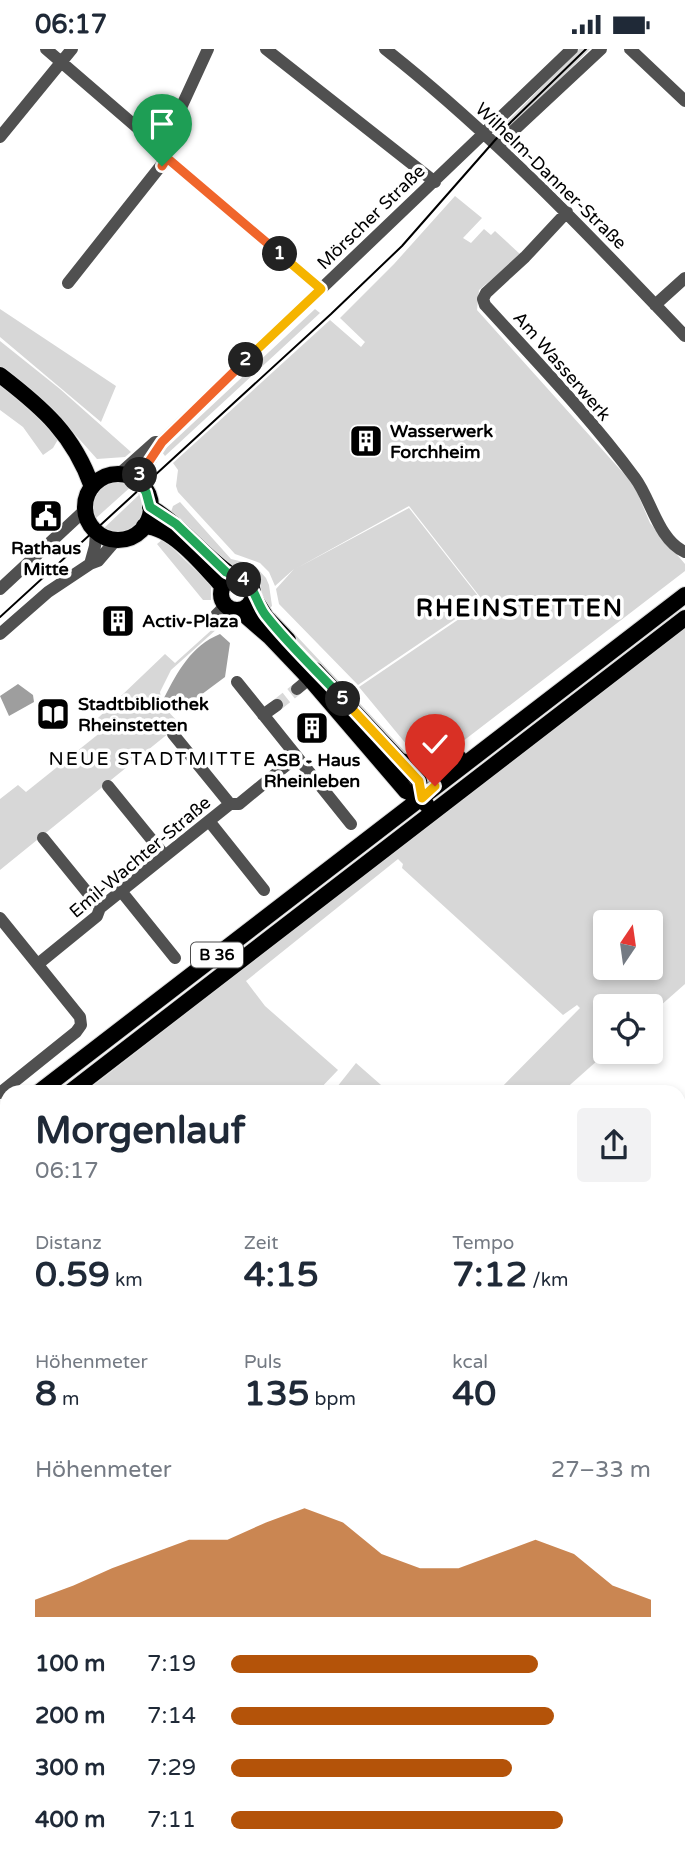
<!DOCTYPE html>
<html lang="de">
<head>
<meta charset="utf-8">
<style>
  body { margin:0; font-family:"Varela Round",sans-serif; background:#f2f2f3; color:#1f2937; height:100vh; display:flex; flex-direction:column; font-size:26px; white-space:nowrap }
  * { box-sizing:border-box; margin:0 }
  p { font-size:23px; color:#747a83 }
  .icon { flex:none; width:38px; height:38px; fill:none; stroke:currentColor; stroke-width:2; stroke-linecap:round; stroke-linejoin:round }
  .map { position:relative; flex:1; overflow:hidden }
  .drawer { position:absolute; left:0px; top:1036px; width:686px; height:777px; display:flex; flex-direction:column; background:#fff; border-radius:21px 21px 0 0; box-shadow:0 4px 10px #0003 }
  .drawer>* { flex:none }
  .needle { width:46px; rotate:13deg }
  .controls { position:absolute; left:593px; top:861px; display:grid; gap:14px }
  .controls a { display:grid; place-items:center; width:70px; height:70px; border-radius:7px; background:#fff; box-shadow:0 4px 10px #0003; font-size:35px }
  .pin { position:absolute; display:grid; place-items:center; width:60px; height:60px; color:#fff; margin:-72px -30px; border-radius:50% 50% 50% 0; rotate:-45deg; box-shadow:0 0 7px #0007 }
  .pin .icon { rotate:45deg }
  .km { position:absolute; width:35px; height:35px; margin:-18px; border-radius:50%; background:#222; color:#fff; font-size:19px; line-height:35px; text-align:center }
  .round { display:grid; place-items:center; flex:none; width:74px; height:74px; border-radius:7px; background:#f2f2f3 }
  .overview { display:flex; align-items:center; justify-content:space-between; height:119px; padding:0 35px }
  h1 { font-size:38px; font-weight:700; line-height:52px }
  .metrics { display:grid; grid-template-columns:repeat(3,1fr); gap:10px; height:119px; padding:7px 35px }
  .metrics div { display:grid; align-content:center }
  .metrics b { font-size:35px; font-weight:700 }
  .metrics small { font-size:19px; font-weight:400 }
  .metrics p { font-size:19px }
  .chart { height:196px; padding:14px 35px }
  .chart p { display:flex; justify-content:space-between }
  .chart svg { width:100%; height:126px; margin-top:7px; fill:#b45309; opacity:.7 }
  ul { padding:0 35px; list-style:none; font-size:23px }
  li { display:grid; grid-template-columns:112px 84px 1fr; align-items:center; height:52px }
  li i { height:18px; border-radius:9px; background:#b45309 }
  .status { display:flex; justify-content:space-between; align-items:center; height:49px; padding:0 35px; background:#fff; direction:ltr }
  .status svg { height:19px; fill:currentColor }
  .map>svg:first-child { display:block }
  .green { fill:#d7d7d7; fill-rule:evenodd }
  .water { fill:#9e9e9e }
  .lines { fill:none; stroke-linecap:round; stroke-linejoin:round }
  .stream { stroke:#9e9e9e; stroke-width:3.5 }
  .minor-tunnel { stroke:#d9d9d9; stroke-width:12; stroke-dasharray:12 6; stroke-linecap:butt }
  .major-casing { stroke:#dbdbdb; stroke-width:18 }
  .minor { stroke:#505050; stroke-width:12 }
  .major { stroke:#000; stroke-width:16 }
  .tram { stroke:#000; stroke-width:2 }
  .split-1-casing { stroke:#fff; stroke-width:14 }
  .split-2-casing { stroke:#fff; stroke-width:14 }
  .split-3-casing { stroke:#fff; stroke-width:14 }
  .split-4-casing { stroke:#fff; stroke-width:14 }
  .split-5-casing { stroke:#fff; stroke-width:14 }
  .split-6-casing { stroke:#fff; stroke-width:14 }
  .split-1 { stroke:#f0652b; stroke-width:9 }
  .split-2 { stroke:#f5b400; stroke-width:9 }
  .split-3 { stroke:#f0652b; stroke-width:9 }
  .split-4 { stroke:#22a559; stroke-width:9 }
  .split-5 { stroke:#22a559; stroke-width:9 }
  .split-6 { stroke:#f5b400; stroke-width:9 }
  .labels { text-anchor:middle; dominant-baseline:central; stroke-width:7; stroke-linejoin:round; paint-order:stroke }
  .shield { fill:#fff; stroke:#4c4c4c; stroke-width:2 }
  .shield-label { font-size:16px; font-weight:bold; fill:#000 }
  .street-label { font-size:18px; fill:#000; stroke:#fff }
  .poi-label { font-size:18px; font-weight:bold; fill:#000; stroke:#fff; text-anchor:start }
  .neighbourhood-label { font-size:19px; letter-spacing:2px; fill:#000; stroke:#fff }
  .district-label { font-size:24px; font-weight:bold; letter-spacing:2px; fill:#000; stroke:#fff }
</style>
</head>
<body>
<div class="status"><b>06:17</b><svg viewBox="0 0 49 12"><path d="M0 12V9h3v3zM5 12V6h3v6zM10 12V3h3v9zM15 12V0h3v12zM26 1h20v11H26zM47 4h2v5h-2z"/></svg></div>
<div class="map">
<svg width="685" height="1813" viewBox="0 0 685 1813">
  <rect width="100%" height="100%" fill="#fff"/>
  <!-- green -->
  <path class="green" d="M579,0H590L506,85L500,80Z
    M455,147L482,169L463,189L471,194L484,180L491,186L495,182L521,206L479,241L477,261L634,436L650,474L685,515V522L441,709C425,710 418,708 408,697L420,685L407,696L359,638L484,553L409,457L297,519L409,459L482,552L358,636L279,555L276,540L294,520L275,537L269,523L260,514L235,505L178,443L176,437L178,421L173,414L330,271L361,298L365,293L340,269L394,215Z
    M0,260L116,337L101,373L0,288Z
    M315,260L320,264L165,407L162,403Z
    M0,292L60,340L131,403L125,408L97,410L63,372L0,318Z
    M0,332L60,387L53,399L43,406L23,378L0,361Z
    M117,430L134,435L95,470C85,452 100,435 117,430Z
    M142,443C152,469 129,496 103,480Z
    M180,453L231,510L248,514L257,519L266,529L269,536L272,557L266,563L260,534L256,529L248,522L233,520L170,466L173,457Z
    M163,490L211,536V551H203L157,495Z
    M275,564L411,709L409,711L386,691L270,568Z
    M685,575V935L651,965V957H606L607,1003L562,1043H497L580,959L577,956L563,966L402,819L403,815L398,810L246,932L265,957L338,1021L317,1043H85ZM606,873H651V919H606Z
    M216,577L218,579L171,621L160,643L162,656L180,675L0,821V750L18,736L26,743L106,679L98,669L165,605L175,614Z
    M356,1014L389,1043H333Z
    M679,1371L685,1375V1489L679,1496Z
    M7,1577V1658L0,1650V1581Z
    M156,1806H276L286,1813H163Z"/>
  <!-- water -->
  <path class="water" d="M220,585L230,594L225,628L182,660H175L164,649C178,622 191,597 220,585Z
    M18,635L33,646L34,653L9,667L0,647Z"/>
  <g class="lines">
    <!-- stream -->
    <path class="stream" d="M0,1562L7,1558"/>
    <!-- minor-tunnel -->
    <path class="minor-tunnel" d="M277,656L297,640"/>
    <defs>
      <path id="major" d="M0,326C43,359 74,386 92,438
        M85 458a33 33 0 1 1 66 0a33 33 0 1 1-66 0Z
        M150,458C184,478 204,509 236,529
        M144,477C173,478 204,517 222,537
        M221 545a16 16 0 1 1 32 0a16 16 0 1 1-32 0Z
        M253,547L266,568L288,591
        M240,562L270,588L310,630L406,742L422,749L426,755
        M315,621L419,732L422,749
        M402,712C428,724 435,723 459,709
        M39,1043L685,546
        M70,1043L685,569
        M0,1073L7,1067
        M0,1097L7,1092"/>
    </defs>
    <!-- major casing -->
    <use href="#major" class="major-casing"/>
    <!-- minor -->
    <path class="minor" d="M46,0L162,100L167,109L321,240
      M266,0L435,133
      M385,0C494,86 590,187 685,287
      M630,0L685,52
      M0,88L72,0
      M497,97L601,0
      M162,100L208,0
      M567,163L525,208L486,244L483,250L485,256C536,312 590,368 635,429C651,450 658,491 685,503
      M68,234L167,109
      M655,256L685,229
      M118,426L155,393H162
      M138,433L162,392L572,0
      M90,515L95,497L96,483
      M0,540L85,461
      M216,566L225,557
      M0,585L48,543L90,515L98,512L116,491
      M237,633L351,775
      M297,640L315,625
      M263,666L277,656
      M173,685L230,755
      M108,737L165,807
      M209,772L264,841
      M43,789L100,859
      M121,842L175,909
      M0,869L80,968L81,976L76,983L0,1044
      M38,915L97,867L100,859L230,755H239L295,709L294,704
      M0,1230L7,1239
      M0,1442L7,1437"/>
    <!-- major -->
    <use href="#major" class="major"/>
    <!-- tram -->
    <path class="tram" d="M0,568L331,265L402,197L511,73L586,0"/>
  </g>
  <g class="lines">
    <defs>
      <path id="split-1" d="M162,117L167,109L280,205"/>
      <path id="split-2" d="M246,311L321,240L280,205"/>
      <path id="split-3" d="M140,426L162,393L246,311"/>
      <path id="split-4" d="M140,426L138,433L146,443L150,458L176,475L226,523L244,531"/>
      <path id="split-5" d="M244,531C255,538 257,557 267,568C290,597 318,623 343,650"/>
      <path id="split-6" d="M343,650L419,732L422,749L435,737"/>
    </defs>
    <!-- split-1 casing -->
    <use href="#split-1" class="split-1-casing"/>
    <!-- split-2 casing -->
    <use href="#split-2" class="split-2-casing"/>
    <!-- split-3 casing -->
    <use href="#split-3" class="split-3-casing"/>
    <!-- split-4 casing -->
    <use href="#split-4" class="split-4-casing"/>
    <!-- split-5 casing -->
    <use href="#split-5" class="split-5-casing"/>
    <!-- split-6 casing -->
    <use href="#split-6" class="split-6-casing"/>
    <!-- split-1 -->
    <use href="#split-1" class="split-1"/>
    <!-- split-2 -->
    <use href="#split-2" class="split-2"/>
    <!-- split-3 -->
    <use href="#split-3" class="split-3"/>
    <!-- split-4 -->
    <use href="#split-4" class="split-4"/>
    <!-- split-5 -->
    <use href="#split-5" class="split-5"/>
    <!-- split-6 -->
    <use href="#split-6" class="split-6"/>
  </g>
  <!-- icons -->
  <defs>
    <symbol id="building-square" viewBox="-11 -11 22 22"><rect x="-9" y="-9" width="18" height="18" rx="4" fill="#000" stroke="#fff"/><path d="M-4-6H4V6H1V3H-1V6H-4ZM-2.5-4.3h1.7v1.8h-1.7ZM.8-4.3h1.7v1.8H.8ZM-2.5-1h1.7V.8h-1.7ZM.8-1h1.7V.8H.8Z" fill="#fff"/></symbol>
    <symbol id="civic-square" viewBox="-11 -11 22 22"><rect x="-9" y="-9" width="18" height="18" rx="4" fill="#000" stroke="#fff"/><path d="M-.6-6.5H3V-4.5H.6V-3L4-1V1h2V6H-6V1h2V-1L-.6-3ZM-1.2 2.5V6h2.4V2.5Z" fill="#fff"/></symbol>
    <symbol id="library-square" viewBox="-11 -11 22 22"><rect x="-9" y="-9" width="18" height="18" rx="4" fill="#000" stroke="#fff"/><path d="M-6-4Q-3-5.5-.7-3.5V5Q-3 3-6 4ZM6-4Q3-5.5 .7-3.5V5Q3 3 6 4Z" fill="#fff"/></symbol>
  </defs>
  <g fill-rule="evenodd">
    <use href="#building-square" x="347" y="373" width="38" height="38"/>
    <use href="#civic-square" x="27" y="448" width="38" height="38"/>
    <use href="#building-square" x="99" y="553" width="38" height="38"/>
    <use href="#library-square" x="34" y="646" width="38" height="38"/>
    <use href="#building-square" x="293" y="660" width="38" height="38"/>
  </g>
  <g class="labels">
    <!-- shield labels -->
    <rect class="shield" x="191" y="893.5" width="52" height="25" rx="5"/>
    <g class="shield-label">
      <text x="217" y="906">B 36</text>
    </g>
    <!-- street labels -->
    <g class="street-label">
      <text transform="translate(551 127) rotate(44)">Wilhelm-Danner-Straße</text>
      <text transform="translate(371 168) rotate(-44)">Mörscher Straße</text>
      <text transform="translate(562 317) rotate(49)">Am Wasserwerk</text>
      <text transform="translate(140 808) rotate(-40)">Emil-Wachter-Straße</text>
    </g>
    <!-- poi labels -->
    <g class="poi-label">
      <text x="390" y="382">Wasserwerk<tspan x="390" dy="21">Forchheim</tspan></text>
      <text x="46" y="499" text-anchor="middle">Rathaus<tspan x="46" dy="21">Mitte</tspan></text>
      <text x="142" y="572">Activ-Plaza</text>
      <text x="78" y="655">Stadtbibliothek<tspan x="78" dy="21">Rheinstetten</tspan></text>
      <text x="312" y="711" text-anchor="middle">ASB - Haus<tspan x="312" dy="21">Rheinleben</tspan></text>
    </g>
    <!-- neighbourhood labels -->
    <g class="neighbourhood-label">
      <text x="153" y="710">NEUE STADTMITTE</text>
    </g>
    <!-- district labels -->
    <g class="district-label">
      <text x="520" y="559">RHEINSTETTEN</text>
    </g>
  </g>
</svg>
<div class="controls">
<a><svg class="needle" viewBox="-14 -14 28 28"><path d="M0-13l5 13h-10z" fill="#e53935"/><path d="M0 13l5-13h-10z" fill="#747a83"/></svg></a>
<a><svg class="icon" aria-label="locate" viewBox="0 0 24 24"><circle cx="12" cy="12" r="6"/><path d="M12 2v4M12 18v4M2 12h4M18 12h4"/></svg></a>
</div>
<div class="pin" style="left:162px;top:117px;background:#1e9e55"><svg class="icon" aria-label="arrive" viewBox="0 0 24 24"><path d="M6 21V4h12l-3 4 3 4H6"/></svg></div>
<div class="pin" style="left:435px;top:737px;background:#d93025"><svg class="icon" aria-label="check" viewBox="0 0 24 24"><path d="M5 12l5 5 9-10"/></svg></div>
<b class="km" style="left:280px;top:205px">1</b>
<b class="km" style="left:246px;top:311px">2</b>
<b class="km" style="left:140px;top:426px">3</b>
<b class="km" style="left:244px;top:531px">4</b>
<b class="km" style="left:343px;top:650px">5</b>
<section class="drawer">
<div class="overview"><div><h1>Morgenlauf</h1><p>06:17</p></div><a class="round"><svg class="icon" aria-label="share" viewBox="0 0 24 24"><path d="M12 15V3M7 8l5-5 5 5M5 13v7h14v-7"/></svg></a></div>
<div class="metrics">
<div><p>Distanz</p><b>0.59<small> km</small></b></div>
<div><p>Zeit</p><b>4:15</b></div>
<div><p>Tempo</p><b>7:12<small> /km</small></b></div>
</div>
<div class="metrics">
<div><p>Höhenmeter</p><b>8<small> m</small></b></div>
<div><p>Puls</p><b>135<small> bpm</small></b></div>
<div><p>kcal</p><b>40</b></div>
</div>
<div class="chart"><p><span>Höhenmeter</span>27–33 m</p>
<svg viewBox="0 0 160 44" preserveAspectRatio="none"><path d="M0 44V38L10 33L20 27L30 22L40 17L50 17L60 11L70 6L80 11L90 22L100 27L110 27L120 22L130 17L140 22L150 33L160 38V44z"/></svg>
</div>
<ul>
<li><b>100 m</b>7:19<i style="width:73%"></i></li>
<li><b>200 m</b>7:14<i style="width:77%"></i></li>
<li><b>300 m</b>7:29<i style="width:67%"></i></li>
<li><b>400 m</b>7:11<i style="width:79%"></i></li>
</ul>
</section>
</div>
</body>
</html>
